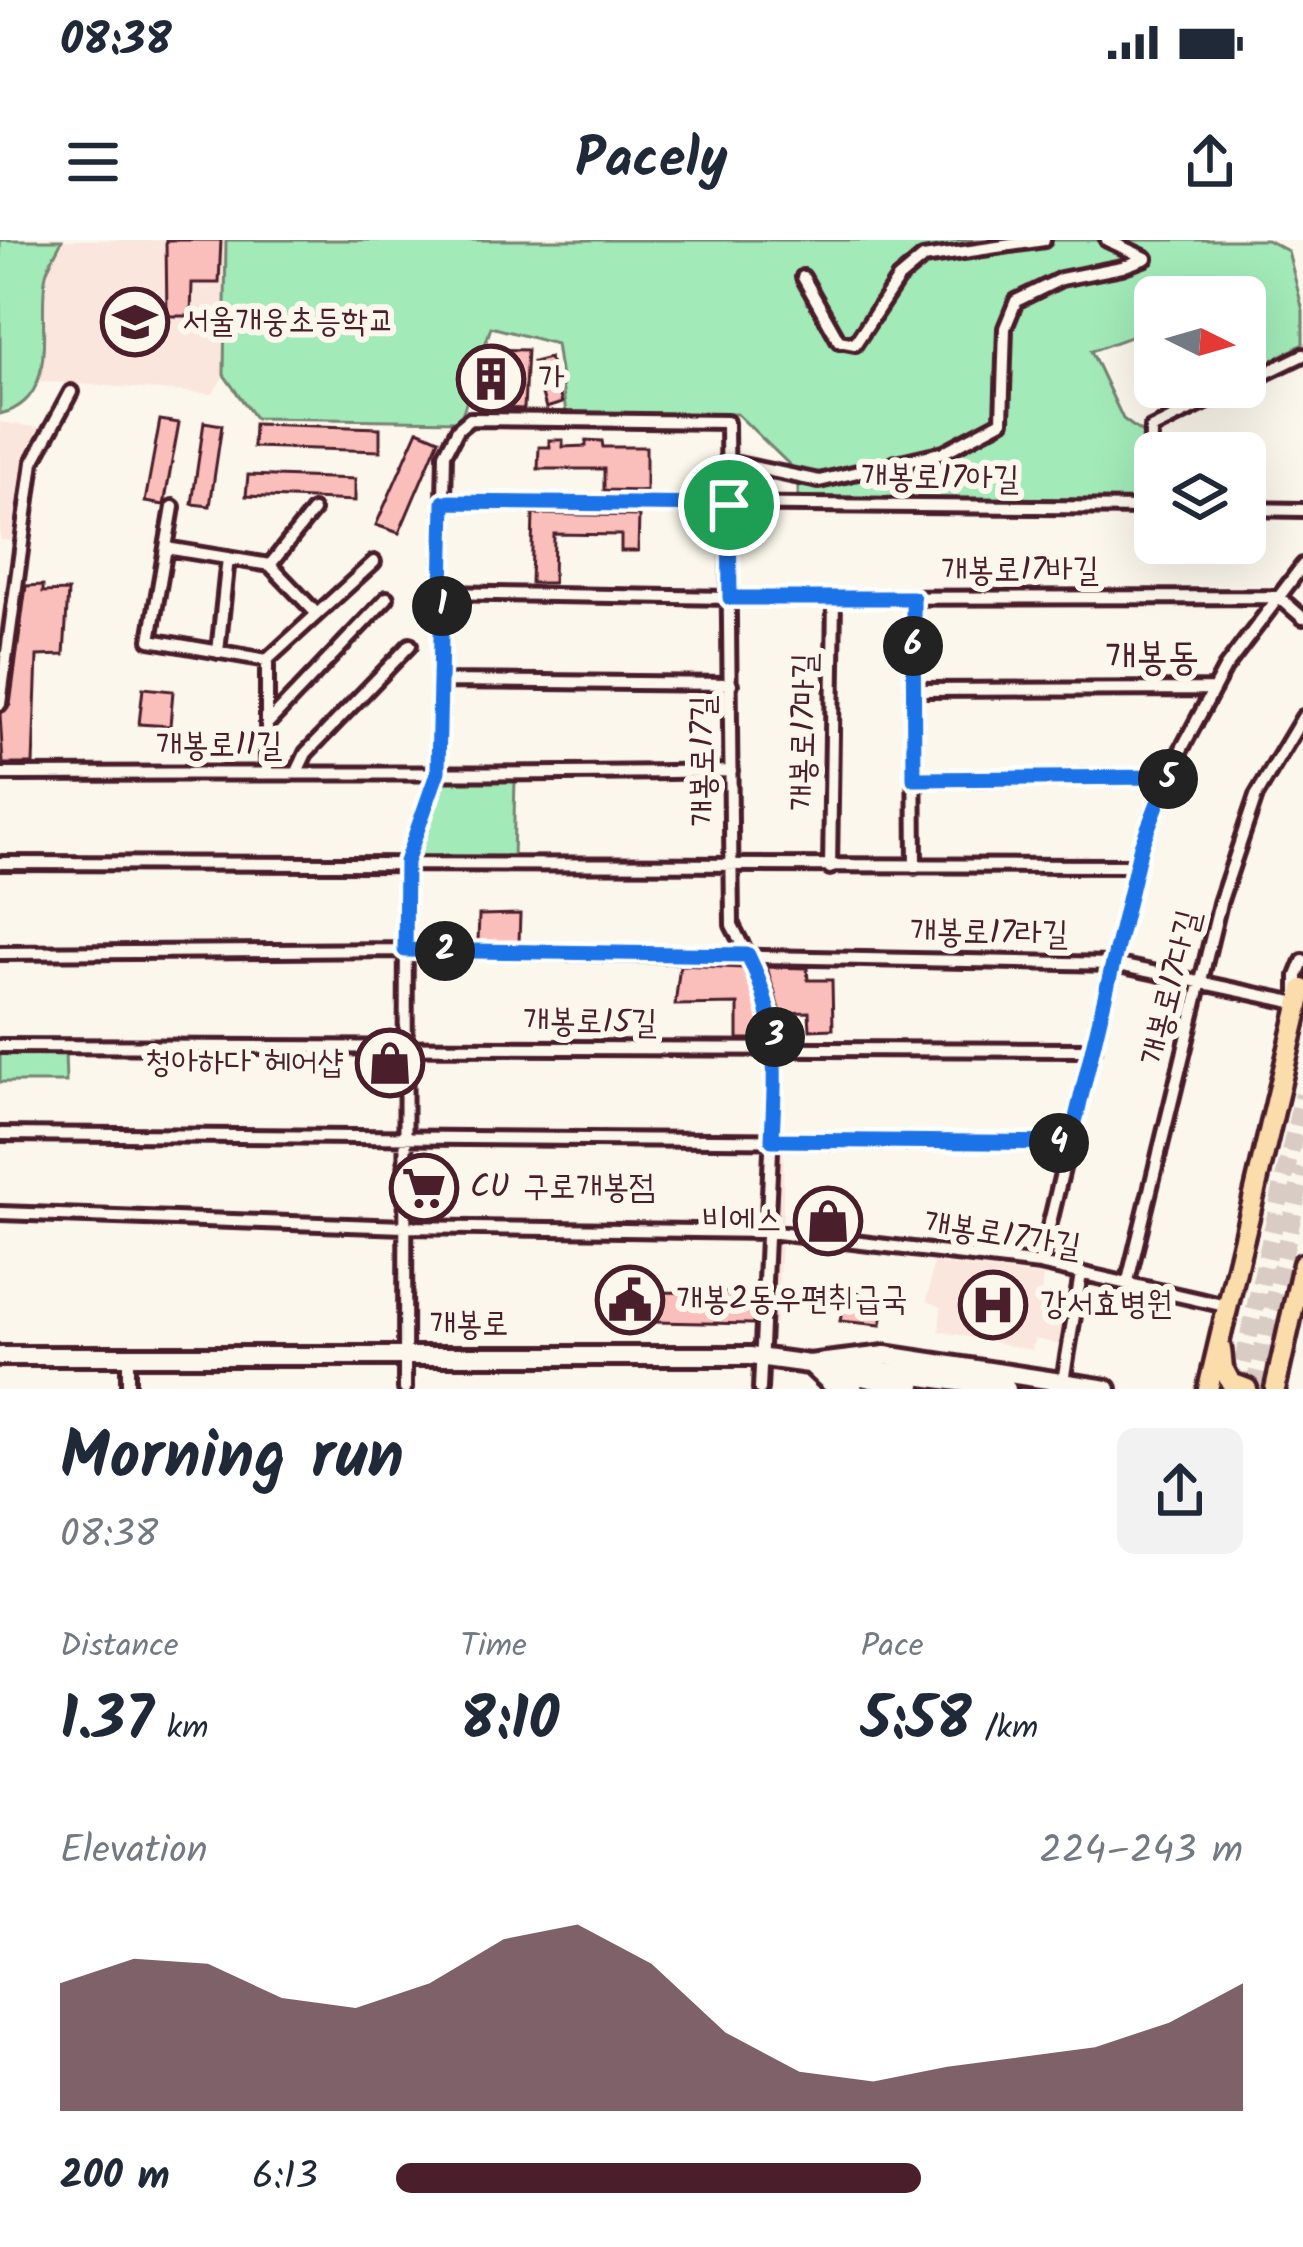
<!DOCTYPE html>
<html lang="en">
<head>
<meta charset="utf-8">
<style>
  body { margin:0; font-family:Kalam,"Poor Story",sans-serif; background:#f2f2f3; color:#1f2937; height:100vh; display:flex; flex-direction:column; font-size:45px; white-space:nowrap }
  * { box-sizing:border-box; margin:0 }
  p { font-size:39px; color:#747a83 }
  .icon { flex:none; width:66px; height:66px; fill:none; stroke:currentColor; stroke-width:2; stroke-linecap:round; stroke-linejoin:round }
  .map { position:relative; height:1149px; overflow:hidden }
  .sheet { display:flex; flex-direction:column; background:#fff; flex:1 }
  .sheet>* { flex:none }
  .needle { width:78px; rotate:95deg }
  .fabs { position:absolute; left:1134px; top:36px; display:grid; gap:24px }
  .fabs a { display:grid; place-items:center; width:132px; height:132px; border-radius:18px; background:#fff; box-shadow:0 12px 48px #0002; font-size:60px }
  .pin { position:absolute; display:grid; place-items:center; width:102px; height:102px; color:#fff; margin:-51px; border:6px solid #fff; border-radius:50%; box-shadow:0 3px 12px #0007 }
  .km { position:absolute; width:60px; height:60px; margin:-30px; border-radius:50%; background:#222; color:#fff; font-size:33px; line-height:60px; text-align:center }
  .round { display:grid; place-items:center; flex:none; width:126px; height:126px; border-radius:18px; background:#f2f2f3 }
  .overview { display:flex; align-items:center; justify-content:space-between; height:204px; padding:0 60px }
  h1 { font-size:66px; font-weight:700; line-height:90px }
  .metrics { display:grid; grid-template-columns:repeat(3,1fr); gap:18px; height:204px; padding:12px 60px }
  .metrics div { display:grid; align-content:center }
  .metrics b { font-size:60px; font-weight:700 }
  .metrics small { font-size:33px; font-weight:400 }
  .metrics p { font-size:33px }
  .chart { height:336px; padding:24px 60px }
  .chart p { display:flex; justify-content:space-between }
  .chart svg { width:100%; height:216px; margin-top:12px; fill:#4a1f2b; opacity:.7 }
  ul { padding:0 60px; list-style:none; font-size:39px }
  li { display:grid; grid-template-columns:192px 144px 1fr; align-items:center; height:90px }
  li i { height:30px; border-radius:15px; background:#4a1f2b }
  .status { display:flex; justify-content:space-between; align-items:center; height:84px; padding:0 60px; background:#fff; direction:ltr }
  .status svg { height:33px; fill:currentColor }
  header { display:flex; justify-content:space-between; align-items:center; height:156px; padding:0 60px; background:#fff; font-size:54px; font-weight:700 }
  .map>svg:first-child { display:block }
  .built { fill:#fbe6dd }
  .green { fill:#a2eab8; stroke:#768472; stroke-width:3 }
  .building { fill:#fbbfbb; stroke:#4a1f2b; stroke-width:3 }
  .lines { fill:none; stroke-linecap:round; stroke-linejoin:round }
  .primary-tunnel { stroke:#d8ccc5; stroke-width:18; stroke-dasharray:18 9; stroke-linecap:butt }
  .street-casing { stroke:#4a1f2b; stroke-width:20 }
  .secondary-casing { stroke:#4a1f2b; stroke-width:26 }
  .primary-casing { stroke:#4a1f2b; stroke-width:27 }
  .street { stroke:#fbf7ec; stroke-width:10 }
  .secondary { stroke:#fbf7ec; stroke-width:16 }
  .primary { stroke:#faddab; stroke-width:18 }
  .route-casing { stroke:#fff; stroke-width:24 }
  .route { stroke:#1a73e8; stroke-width:15 }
  .labels { text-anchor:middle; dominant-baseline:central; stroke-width:12; stroke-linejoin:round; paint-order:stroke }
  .poi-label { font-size:33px; fill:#4a1f2b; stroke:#fbf7ec; text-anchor:start }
  .street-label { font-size:33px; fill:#4a1f2b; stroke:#fbf7ec }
  .quarter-label { font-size:39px; fill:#4a1f2b; stroke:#fbf7ec }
</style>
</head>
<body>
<div class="status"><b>08:38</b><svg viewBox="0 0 49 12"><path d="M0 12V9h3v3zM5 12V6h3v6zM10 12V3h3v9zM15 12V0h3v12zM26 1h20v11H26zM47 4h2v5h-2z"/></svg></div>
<header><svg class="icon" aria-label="menu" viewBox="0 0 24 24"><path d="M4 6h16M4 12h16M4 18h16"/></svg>Pacely<svg class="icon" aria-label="share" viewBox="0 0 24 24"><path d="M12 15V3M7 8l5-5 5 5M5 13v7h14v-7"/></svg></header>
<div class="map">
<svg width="1303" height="1149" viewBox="0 0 1303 1149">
  <rect width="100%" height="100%" fill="#fbf7ec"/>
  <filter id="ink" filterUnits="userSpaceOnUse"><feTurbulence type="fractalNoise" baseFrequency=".00833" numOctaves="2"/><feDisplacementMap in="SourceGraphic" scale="24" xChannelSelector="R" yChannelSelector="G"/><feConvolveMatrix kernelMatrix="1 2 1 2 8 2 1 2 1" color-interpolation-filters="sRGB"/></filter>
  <g filter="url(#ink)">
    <!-- built -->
    <path class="built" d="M62,0H226L224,135L213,154L38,141L42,132L46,33Z
      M0,182L51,189L33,223L22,301L0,300Z
      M728,698L750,699L753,703L785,794L783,974L776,1084H757L765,853L762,773Z
      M933,1023L1043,1036L1040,1064L1068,1068L1061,1105L1035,1099L1032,1110L939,1091L941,1067L927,1061Z"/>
    <!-- green -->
    <path class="green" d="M0,0H62C57,11 49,23 46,34C36,80 63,159 0,174Z
      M226,0H1267L1288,11L1303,71V104L1245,136V57H1155V88L1091,111L1123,179L1145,195L1141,268L798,265V233L737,174L566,173L556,104L491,87L460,181L255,178L224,135Z
      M443,535L515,539L513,620H411Z
      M0,811L65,812L66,842H0Z"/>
    <!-- building -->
    <path class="building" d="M166,0H221L219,43H192L191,76H167Z
      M487,109L527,110L524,169L478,167Z
      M549,118L562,163L546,168L533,122Z
      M160,180L179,183L164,265L145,262Z
      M204,182L222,185L210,266L192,264Z
      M254,184L380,188V211L253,207Z
      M418,190L439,199L399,293L376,285Z
      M549,200H563V207L586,206V200L602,201L603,207H646V251L604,250V229H538L539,207H550Z
      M248,235L355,239V261L246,256Z
      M533,274L639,276L638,311H621V295L554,294L553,343H531Z
      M43,345V352L68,351L64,415L37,416L33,524H3L0,474L10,465L26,346Z
      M143,448L173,451L170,486L139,484Z
      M520,674L519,703L478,702L479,675Z
      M680,725L743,728L757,755L765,799H738V764L675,765Z
      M767,727L807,728L808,740H832L833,789L810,790L809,772L780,773Z
      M606,1042L646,1043V1052L755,1053L753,1084L604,1081Z
      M847,1050L885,1058L881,1085L840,1081Z"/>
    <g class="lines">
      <!-- primary-tunnel -->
      <path class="primary-tunnel" d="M1237,1149L1303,855
        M1254,1149L1303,929"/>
      <defs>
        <path id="street" d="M803,37L839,101L855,104L898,39L923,18L1044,0
          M1245,143L1303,115
          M728,222L819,241L944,212L1002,181L1005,88L1016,61L1061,39L1122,27L1146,18L1107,0
          M444,262L1155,268
          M173,267L150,400L267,420V532
          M1150,268L1151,189L1237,147
          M1245,269L1303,270
          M166,308L270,325
          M270,325L313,271
          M270,325L317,374
          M442,353L730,358L1279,357L1303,378
          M913,358L915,627
          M218,412L228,318
          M267,420L374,322
          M441,441L731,444
          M914,450L1214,449
          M0,464L33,222L71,152
          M267,484L387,358
          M297,532L306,513L410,405
          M0,534C244,532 487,536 731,531
          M914,539L1168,537
          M0,623C379,622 758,628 1136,626
          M830,628L834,358
          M0,713L405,710L1114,724L1297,763V736L1303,721
          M0,806L1094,810
          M0,894L1071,903
          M0,973L405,987L768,992L1040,1024L1226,1066
          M1040,1024L1141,606L1172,527L1225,428L1303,325
          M1127,1045L1220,663L1256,556L1303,477
          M1063,1141L1081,1034
          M128,1149V1116
          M405,1149L406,622L438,531L445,214L458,189L470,179L727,182L732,685L766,752L776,803L760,1149"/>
        <path id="secondary" d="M0,1116H750L809,1124L885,1115L1107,1149
          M810,1124L830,1143L854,1149
          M820,1127L913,1149
          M854,1127L1007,1149"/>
        <path id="primary" d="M1221,1109L1223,1128L1231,1143L1247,1149
          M1208,1149L1303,749
          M1275,1149L1303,1024"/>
      </defs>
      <!-- street casing -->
      <use href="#street" class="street-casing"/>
      <!-- secondary casing -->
      <use href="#secondary" class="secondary-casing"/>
      <!-- primary casing -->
      <use href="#primary" class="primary-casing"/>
      <!-- street -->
      <use href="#street" class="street"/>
      <!-- secondary -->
      <use href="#secondary" class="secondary"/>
      <!-- primary -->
      <use href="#primary" class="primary"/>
    </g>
  </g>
  <g class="lines" filter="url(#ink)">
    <defs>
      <path id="route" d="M444,262L729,265L730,358H913L914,539L1168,537L1141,606L1070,903L772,900C775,829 780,780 748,715L405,710L406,622L438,531Z"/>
    </defs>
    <!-- route casing -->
    <use href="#route" class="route-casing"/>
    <!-- route -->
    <use href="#route" class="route"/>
  </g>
  <!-- icons -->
  <defs>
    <symbol id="school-ring" viewBox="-11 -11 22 22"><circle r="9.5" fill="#fbf7ec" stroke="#4a1f2b" stroke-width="1.5"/><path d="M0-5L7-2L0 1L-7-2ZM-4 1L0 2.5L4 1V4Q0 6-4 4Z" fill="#4a1f2b"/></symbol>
    <symbol id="building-ring" viewBox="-11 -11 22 22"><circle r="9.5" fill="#fbf7ec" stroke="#4a1f2b" stroke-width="1.5"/><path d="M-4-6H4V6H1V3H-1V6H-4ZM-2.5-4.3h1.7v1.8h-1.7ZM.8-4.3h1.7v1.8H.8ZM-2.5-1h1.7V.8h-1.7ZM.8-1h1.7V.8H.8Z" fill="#4a1f2b"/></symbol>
    <symbol id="shop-ring" viewBox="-11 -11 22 22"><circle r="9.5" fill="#fbf7ec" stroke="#4a1f2b" stroke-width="1.5"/><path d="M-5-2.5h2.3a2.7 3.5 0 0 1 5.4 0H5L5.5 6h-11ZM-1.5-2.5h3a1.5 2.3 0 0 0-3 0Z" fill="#4a1f2b"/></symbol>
    <symbol id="supermarket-ring" viewBox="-11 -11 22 22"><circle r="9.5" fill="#fbf7ec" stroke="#4a1f2b" stroke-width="1.5"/><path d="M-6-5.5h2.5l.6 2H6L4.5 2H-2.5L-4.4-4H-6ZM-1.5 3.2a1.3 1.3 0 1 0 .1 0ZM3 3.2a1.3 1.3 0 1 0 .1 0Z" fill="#4a1f2b"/></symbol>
    <symbol id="civic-ring" viewBox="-11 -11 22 22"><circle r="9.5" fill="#fbf7ec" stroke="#4a1f2b" stroke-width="1.5"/><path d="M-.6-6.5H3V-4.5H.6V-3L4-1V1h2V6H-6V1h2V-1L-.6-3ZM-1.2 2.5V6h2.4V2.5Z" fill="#4a1f2b"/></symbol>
    <symbol id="hospital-ring" viewBox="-11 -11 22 22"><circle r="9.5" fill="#fbf7ec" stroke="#4a1f2b" stroke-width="1.5"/><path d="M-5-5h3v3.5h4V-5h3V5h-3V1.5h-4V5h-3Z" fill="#4a1f2b"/></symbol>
  </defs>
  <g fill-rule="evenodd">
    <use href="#school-ring" x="97" y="44" width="76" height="76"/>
    <use href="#building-ring" x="453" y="101" width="76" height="76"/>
    <use href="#shop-ring" x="352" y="785" width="76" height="76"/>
    <use href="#supermarket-ring" x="386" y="910" width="76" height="76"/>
    <use href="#shop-ring" x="790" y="943" width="76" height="76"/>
    <use href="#civic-ring" x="592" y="1022" width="76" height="76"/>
    <use href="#hospital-ring" x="955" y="1027" width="76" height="76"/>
  </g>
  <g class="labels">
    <!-- poi labels -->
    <g class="poi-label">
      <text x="182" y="82">서울개웅초등학교</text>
      <text x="538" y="139">가</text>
      <text x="344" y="823" text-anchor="end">청아하다 헤어샵</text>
      <text x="470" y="948">CU 구로개봉점</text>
      <text x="782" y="981" text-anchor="end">비에스</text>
      <text x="676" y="1060">개봉2동우편취급국</text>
      <text x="1040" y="1065">강서효병원</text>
    </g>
    <!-- street labels -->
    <g class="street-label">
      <text transform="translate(940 239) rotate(1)">개봉로17아길</text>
      <text x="1020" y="331">개봉로17바길</text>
      <text transform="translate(805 492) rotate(-89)">개봉로17마길</text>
      <text x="219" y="506">개봉로11길</text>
      <text transform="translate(704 521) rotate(-90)">개봉로17길</text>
      <text transform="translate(989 694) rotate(1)">개봉로17라길</text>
      <text transform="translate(1172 748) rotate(-76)">개봉로17다길</text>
      <text transform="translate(590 783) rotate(1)">개봉로15길</text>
      <text transform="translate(1002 996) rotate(9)">개봉로17가길</text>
      <text x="469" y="1085">개봉로</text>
    </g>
    <!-- quarter labels -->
    <g class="quarter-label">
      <text x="1152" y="419">개봉동</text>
    </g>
  </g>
</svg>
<div class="fabs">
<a><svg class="needle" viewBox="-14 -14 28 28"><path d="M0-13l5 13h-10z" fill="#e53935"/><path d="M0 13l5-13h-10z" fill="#747a83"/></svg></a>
<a><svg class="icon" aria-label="layers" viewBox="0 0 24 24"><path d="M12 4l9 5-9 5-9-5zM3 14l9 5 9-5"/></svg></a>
</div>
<div class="pin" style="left:729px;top:265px;background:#1e9e55"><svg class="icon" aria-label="arrive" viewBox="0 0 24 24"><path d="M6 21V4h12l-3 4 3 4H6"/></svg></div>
<b class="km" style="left:442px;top:366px">1</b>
<b class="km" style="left:445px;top:711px">2</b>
<b class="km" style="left:775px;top:797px">3</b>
<b class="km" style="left:1059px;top:903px">4</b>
<b class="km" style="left:1168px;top:539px">5</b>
<b class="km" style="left:913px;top:406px">6</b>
</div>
<section class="sheet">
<div class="overview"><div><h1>Morning run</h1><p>08:38</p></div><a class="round"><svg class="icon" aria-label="share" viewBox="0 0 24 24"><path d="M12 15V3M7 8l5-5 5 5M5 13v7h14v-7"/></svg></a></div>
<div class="metrics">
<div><p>Distance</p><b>1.37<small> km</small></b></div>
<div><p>Time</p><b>8:10</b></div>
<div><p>Pace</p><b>5:58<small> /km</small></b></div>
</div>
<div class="chart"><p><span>Elevation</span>224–243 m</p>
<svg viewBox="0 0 160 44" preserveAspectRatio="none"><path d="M0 44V18L10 13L20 14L30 21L40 23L50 18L60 9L70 6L80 14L90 28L100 36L110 38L120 35L130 33L140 31L150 26L160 18V44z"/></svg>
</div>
<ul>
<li><b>200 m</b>6:13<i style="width:62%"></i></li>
</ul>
</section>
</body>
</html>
